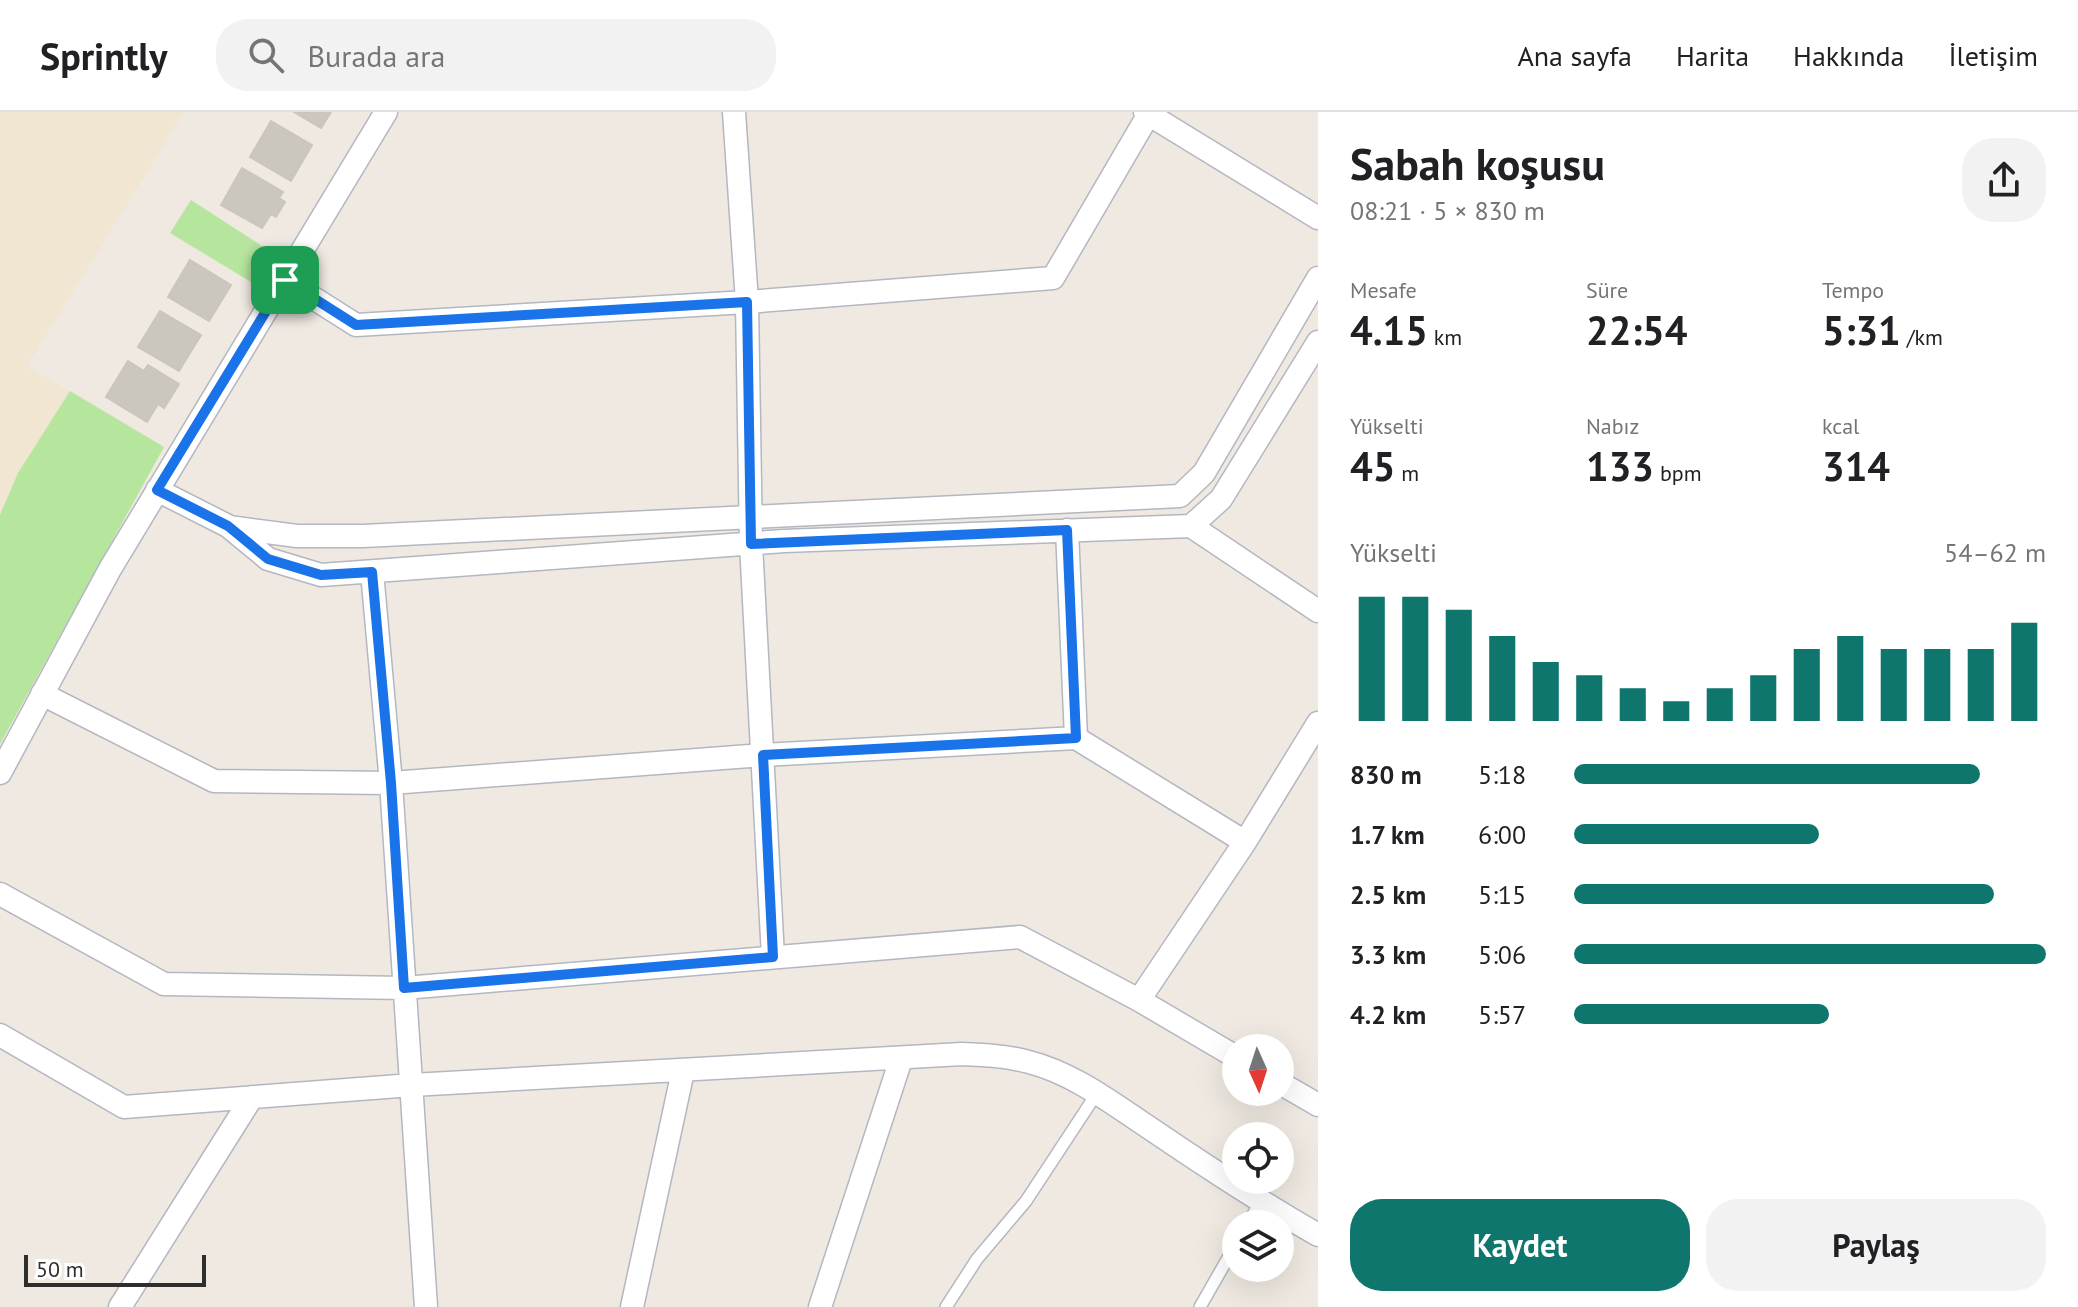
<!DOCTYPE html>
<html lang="tr">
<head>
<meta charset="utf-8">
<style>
  body { margin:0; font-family:"PT Sans",sans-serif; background:#f2f2f2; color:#202124; height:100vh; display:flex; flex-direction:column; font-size:30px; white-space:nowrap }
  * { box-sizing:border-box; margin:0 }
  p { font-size:26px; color:#757577 }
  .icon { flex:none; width:44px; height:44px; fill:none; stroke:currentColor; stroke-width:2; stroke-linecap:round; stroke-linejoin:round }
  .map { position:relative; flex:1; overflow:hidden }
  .drawer { display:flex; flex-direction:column; background:#fff; width:760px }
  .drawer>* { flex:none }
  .needle { width:52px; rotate:177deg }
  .fabs { position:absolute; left:1222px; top:922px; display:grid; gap:16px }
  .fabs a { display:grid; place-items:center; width:72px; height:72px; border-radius:50%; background:#fff; box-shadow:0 8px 32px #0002; font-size:40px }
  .scale { position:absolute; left:24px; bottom:20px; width:182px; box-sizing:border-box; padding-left:8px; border:4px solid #2e2e2e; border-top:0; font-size:22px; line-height:28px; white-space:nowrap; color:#2e2e2e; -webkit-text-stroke:6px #fff; paint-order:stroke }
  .pin { position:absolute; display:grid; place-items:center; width:68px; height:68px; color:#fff; margin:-34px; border-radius:16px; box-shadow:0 4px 12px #0006 }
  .round { display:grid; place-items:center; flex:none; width:84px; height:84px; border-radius:32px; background:#f2f2f2 }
  .head { display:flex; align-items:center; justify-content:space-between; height:136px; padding:0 32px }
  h1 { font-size:44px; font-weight:700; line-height:60px }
  .metrics { display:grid; grid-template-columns:repeat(3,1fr); gap:12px; height:136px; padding:8px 32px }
  .metrics div { display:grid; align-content:center }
  .metrics b { font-size:40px; font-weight:700 }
  .metrics small { font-size:22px; font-weight:400 }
  .metrics p { font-size:22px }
  .chart { height:224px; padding:16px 32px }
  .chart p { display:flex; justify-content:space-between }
  .chart svg { width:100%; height:144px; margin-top:8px; stroke:#0f766e; stroke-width:6 }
  .button { display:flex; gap:16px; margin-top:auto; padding:16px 32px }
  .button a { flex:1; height:92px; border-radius:32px; background:#0f766e; color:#fff; font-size:32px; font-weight:700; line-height:92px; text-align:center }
  .button a+a { background:#f2f2f2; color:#202124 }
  ul { padding:0 32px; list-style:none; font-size:26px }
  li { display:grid; grid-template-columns:128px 96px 1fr; align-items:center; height:60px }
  li i { height:20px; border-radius:10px; background:#0f766e }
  header { display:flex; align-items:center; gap:48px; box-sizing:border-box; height:112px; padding:0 40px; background:#fff; border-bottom:2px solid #e0e0e0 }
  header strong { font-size:38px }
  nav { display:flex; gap:44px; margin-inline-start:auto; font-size:28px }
  .search { width:560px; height:72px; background:#f2f2f2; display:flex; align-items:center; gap:20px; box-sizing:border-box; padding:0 28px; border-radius:32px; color:#757577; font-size:30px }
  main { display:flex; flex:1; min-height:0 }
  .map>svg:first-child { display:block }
  .education { fill:#f0e6d1 }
  .green { fill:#b6e59e }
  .building { fill:#cbc7bf; stroke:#cbc5ba; stroke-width:2 }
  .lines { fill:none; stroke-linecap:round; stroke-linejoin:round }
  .service-casing { stroke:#b4b7c1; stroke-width:14 }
  .minor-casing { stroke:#b4b7c1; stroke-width:25 }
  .service { stroke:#fff; stroke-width:11 }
  .minor { stroke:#fff; stroke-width:22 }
  .route-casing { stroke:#fff; stroke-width:16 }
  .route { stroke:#1a73e8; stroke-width:10 }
</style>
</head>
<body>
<header>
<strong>Sprintly</strong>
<div class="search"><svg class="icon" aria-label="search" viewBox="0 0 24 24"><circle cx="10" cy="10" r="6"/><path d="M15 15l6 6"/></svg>Burada ara</div>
<nav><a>Ana sayfa</a><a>Harita</a><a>Hakkında</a><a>İletişim</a></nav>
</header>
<main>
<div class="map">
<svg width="1318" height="1195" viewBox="0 0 1318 1195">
  <rect width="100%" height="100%" fill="#efe9e1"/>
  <!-- education -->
  <path class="education" d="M0,0H184L27,254L164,335L0,632Z"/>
  <!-- green -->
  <path class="green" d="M191,88L279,145L261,176L170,121Z
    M70,279L164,335L0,632V403L18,361Z"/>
  <!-- building -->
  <path class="building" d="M294,0H331L321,16Z
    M271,9L312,33L291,69L250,45Z
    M242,56L283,80L279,86L285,90L276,105L271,102L262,116L221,93Z
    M190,148L231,173L209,209L168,185Z
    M160,199L201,223L179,259L138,235Z
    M128,249L144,259L148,253L179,272L164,296L158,292L147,310L106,285Z"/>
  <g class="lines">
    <defs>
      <path id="service" d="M1248,1112L1260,1090
        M946,1195L977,1147L1026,1089L1097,981
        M1200,1195L1236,1132"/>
      <path id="minor" d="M734,0L747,190L751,432L773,845
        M1145,0L1318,106
        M285,168L356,213L747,190L1053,166L1150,0
        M157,378L228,414L268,447L321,463L784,429L1191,414L1221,387L1318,230
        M1191,414L1318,499
        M229,415L297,424H363L1180,384L1204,361L1318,166
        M1067,418L1076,626
        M372,460L391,671L763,643L1076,626L1245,730
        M42,582L214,669L391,671L426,1195
        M0,661L110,457L386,0
        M0,782L164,872L404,876L1020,825L1139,888L1236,945
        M1139,888L1245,730L1318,611
        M0,923L124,995L412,973L962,942C985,943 1007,944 1029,950C1076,962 1117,995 1157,1021C1210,1057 1262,1091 1318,1123
        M1280,971L1318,993
        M120,1195L252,985
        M632,1195L683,959
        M820,1195L901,947"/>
    </defs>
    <!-- service casing -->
    <use href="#service" class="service-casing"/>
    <!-- minor casing -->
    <use href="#minor" class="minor-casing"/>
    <!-- service -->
    <use href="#service" class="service"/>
    <!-- minor -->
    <use href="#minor" class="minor"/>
  </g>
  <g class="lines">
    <defs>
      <path id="route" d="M285,168L356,213L747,190L751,432L1067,418L1076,626L763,643L773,845L404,876L391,671L372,460L321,463L268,447L228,414L157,378Z"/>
    </defs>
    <!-- route casing -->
    <use href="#route" class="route-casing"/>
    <!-- route -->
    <use href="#route" class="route"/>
  </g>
</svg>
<div class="fabs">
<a><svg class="needle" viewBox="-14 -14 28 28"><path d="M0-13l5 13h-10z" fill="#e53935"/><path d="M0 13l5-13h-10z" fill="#757577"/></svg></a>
<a><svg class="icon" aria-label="locate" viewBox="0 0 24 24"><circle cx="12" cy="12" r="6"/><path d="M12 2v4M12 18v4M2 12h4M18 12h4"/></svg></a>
<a><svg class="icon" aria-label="layers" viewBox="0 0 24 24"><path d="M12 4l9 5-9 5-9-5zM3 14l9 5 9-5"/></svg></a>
</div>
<div class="scale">50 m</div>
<div class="pin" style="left:285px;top:168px;background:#1e9e55"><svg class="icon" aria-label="arrive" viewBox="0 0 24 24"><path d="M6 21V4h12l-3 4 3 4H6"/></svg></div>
</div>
<section class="drawer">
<div class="head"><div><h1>Sabah koşusu</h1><p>08:21 · 5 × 830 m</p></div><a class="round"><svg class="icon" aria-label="share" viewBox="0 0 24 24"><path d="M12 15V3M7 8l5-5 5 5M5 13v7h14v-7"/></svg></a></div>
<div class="metrics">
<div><p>Mesafe</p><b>4.15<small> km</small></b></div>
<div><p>Süre</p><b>22:54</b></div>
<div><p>Tempo</p><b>5:31<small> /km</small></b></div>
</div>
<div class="metrics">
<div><p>Yükselti</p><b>45<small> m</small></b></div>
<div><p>Nabız</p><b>133<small> bpm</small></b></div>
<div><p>kcal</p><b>314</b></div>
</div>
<div class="chart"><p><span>Yükselti</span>54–62 m</p>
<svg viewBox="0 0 160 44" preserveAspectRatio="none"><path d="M5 44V6M15 44V6M25 44V10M35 44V18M45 44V26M55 44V30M65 44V34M75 44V38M85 44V34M95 44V30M105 44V22M115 44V18M125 44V22M135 44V22M145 44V22M155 44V14"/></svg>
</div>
<ul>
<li><b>830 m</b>5:18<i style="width:86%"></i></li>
<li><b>1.7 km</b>6:00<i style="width:52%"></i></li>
<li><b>2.5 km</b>5:15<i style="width:89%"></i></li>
<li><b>3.3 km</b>5:06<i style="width:100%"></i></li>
<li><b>4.2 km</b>5:57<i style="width:54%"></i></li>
</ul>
<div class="button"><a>Kaydet</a><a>Paylaş</a></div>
</section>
</main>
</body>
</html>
